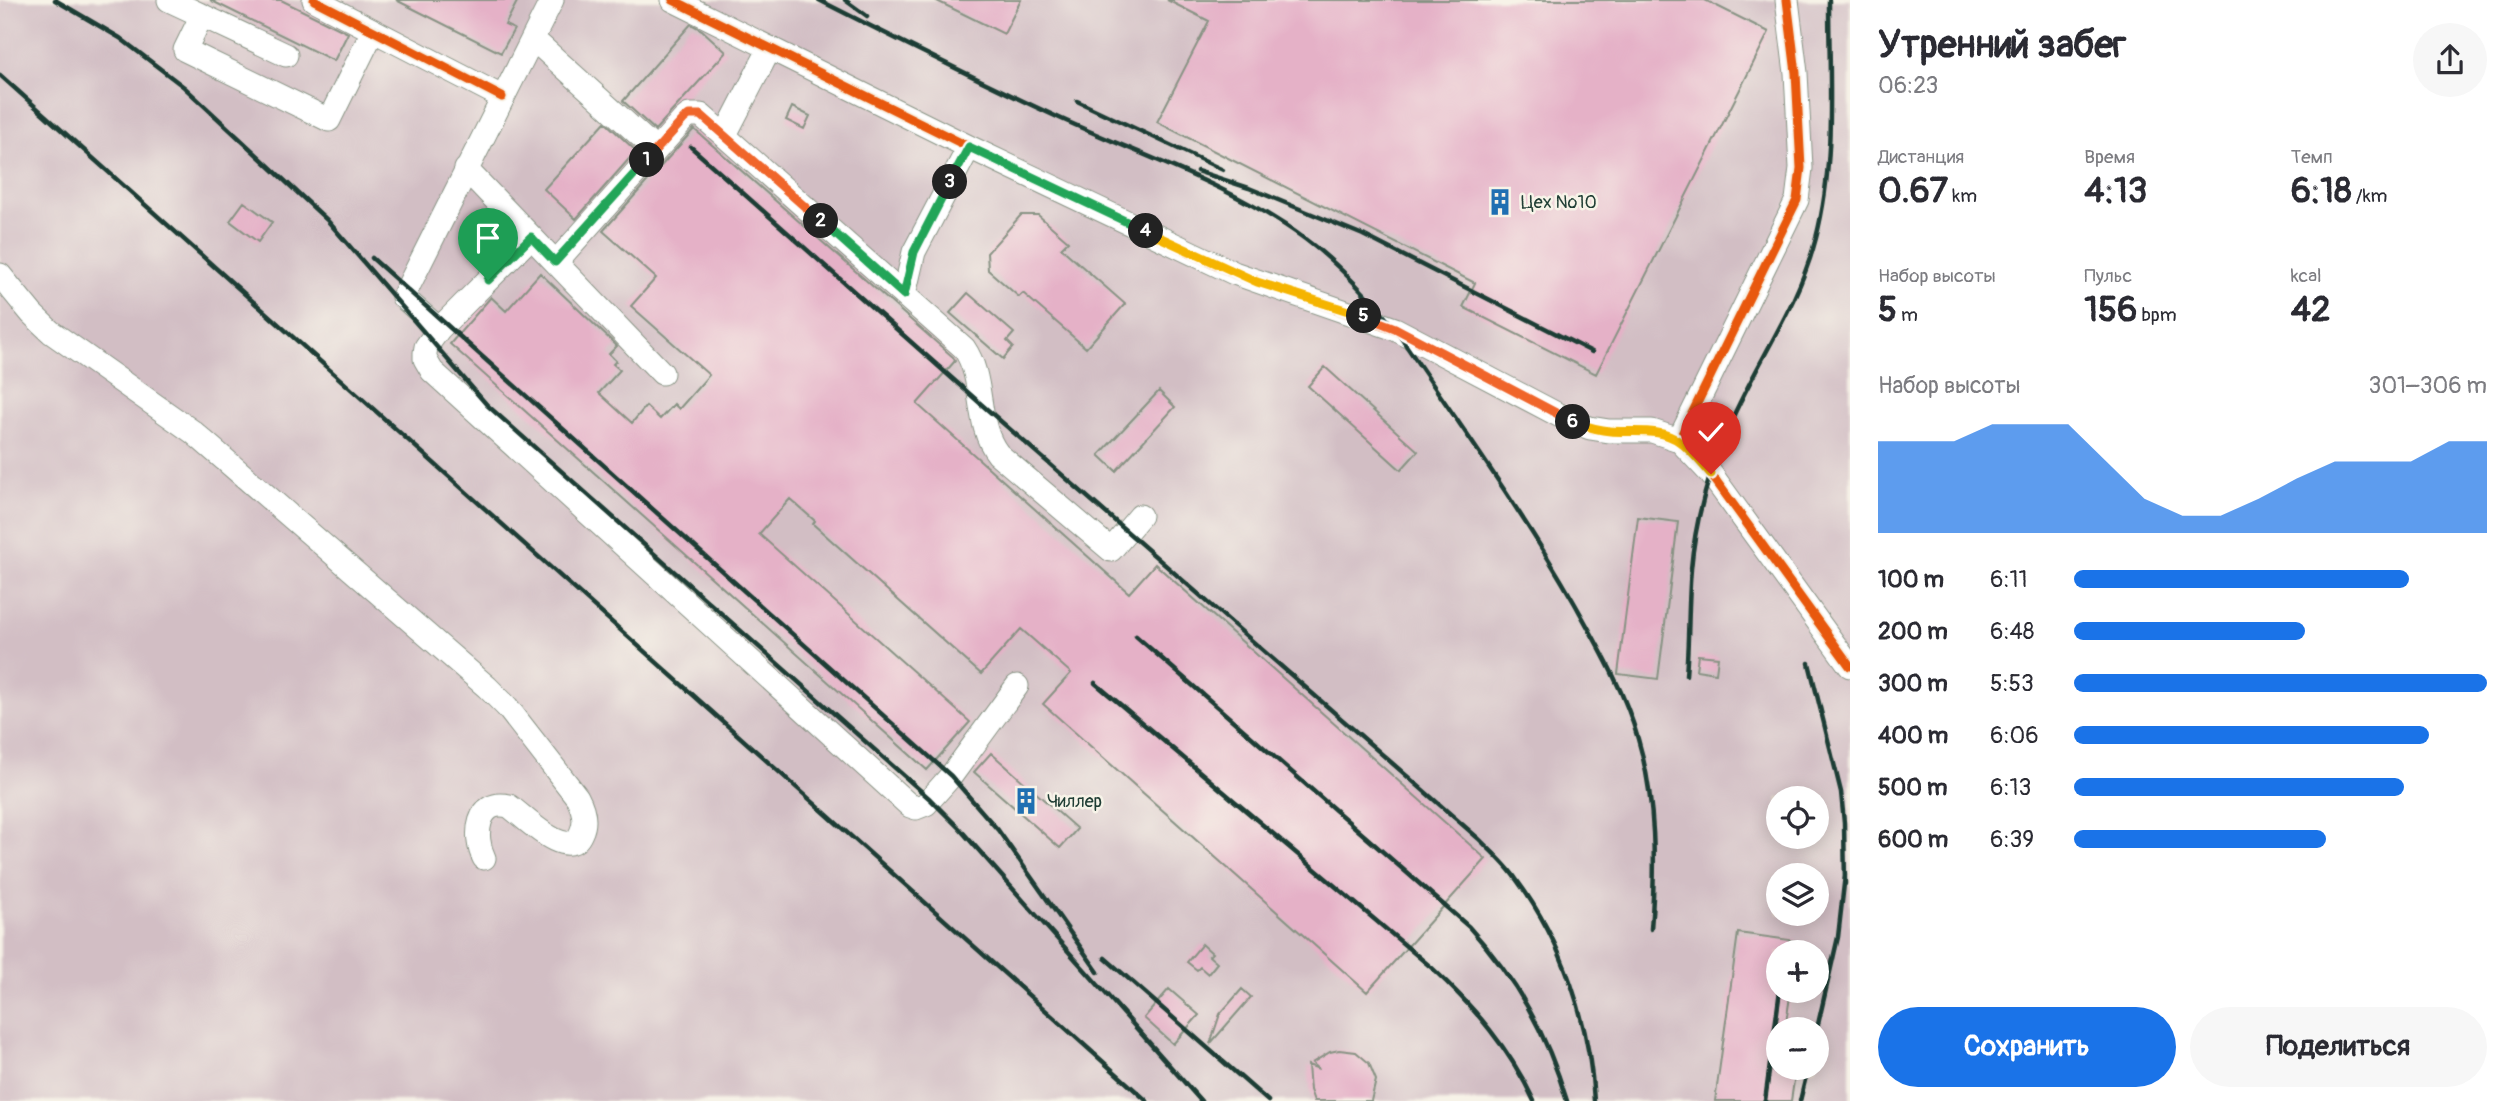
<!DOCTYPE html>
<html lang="ru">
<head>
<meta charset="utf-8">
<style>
  body { margin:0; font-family:Pangolin,sans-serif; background:#f7f7f7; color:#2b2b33; height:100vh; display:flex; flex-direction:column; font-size:26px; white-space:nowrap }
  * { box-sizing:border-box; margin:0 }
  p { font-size:23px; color:#7c7c81 }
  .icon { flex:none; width:38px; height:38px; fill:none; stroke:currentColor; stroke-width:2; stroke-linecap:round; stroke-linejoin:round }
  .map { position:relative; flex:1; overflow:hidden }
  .drawer { display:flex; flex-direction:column; background:#fff; width:665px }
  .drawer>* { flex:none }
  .fabs { position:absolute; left:1766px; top:786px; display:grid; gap:14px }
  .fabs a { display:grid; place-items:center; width:63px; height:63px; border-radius:50%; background:#fff; box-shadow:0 4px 18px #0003; font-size:35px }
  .pin { position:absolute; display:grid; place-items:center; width:60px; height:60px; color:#fff; margin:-72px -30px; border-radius:50% 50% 50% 0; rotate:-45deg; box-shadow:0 0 7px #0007 }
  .pin .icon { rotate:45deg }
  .km { position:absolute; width:35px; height:35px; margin:-18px; border-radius:50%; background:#222; color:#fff; font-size:19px; line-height:35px; text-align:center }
  .round { display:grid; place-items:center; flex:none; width:74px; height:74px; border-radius:37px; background:#f7f7f7 }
  .summary { display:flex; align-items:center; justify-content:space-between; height:119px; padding:0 28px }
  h1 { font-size:38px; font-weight:700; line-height:52px }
  .figures { display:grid; grid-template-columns:repeat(3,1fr); gap:10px; height:119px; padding:7px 28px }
  .figures div { display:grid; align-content:center }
  .figures b { font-size:35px; font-weight:700 }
  .figures small { font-size:19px; font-weight:400 }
  .figures p { font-size:19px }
  .chart { height:196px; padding:14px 28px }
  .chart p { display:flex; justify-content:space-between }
  .chart svg { width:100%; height:126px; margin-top:7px; fill:#1a73e8; opacity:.7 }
  .primary-button { display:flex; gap:14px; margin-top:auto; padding:14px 28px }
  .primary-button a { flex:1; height:80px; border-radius:42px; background:#1a73e8; color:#fff; font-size:28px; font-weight:700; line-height:80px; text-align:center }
  .primary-button a+a { background:#f7f7f7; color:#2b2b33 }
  ul { padding:0 28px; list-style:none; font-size:23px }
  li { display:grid; grid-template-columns:112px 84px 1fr; align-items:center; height:52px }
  li i { height:18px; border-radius:9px; background:#1a73e8 }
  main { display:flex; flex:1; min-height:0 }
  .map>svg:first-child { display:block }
  .industrial { fill:#d2bec4; fill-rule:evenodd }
  .building { fill:#e5b1c7 }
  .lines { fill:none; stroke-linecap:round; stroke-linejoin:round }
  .minor-casing { stroke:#889384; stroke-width:25 }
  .minor { stroke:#fff; stroke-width:23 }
  .rail { stroke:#1f3d34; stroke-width:4.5 }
  .cycleway-casing { stroke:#f7f3e8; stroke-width:13 }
  .cycleway { stroke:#e8590c; stroke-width:9 }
  .split-1-casing { stroke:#fff; stroke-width:14 }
  .split-2-casing { stroke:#fff; stroke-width:14 }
  .split-3-casing { stroke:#fff; stroke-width:14 }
  .split-4-casing { stroke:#fff; stroke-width:14 }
  .split-5-casing { stroke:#fff; stroke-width:14 }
  .split-6-casing { stroke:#fff; stroke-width:14 }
  .split-7-casing { stroke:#fff; stroke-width:14 }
  .split-1 { stroke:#22a559; stroke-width:9 }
  .split-2 { stroke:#f0652b; stroke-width:9 }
  .split-3 { stroke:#22a559; stroke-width:9 }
  .split-4 { stroke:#22a559; stroke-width:9 }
  .split-5 { stroke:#f5b400; stroke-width:9 }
  .split-6 { stroke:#f0652b; stroke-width:9 }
  .split-7 { stroke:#f5b400; stroke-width:9 }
  .labels { text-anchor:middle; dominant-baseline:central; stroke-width:5; stroke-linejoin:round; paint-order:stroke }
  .poi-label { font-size:18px; fill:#1f3d34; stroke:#f7f3e8; text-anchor:start }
</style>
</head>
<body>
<main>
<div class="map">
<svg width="1850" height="1101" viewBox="0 0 1850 1101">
  <rect width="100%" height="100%" fill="#f7f3e8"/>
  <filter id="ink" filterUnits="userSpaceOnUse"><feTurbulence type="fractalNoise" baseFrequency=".0143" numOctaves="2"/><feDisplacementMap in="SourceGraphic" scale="14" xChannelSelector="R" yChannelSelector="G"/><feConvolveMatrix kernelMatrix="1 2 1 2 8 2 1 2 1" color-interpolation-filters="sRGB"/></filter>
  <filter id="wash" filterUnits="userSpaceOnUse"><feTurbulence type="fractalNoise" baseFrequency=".00686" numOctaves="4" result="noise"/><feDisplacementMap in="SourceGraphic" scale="28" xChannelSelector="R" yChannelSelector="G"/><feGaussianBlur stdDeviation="1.57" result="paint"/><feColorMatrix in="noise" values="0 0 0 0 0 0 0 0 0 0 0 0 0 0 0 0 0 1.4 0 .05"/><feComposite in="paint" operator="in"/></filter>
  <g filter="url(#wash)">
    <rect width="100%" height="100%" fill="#f2e9d3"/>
    <!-- industrial -->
    <path class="industrial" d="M0,0H1850V1101H0ZM1778,798H1816V836H1778ZM1778,875H1816V914H1778ZM1778,952H1816V990H1778ZM1778,1029H1816V1068H1778Z"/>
    <g id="blocks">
      <!-- building -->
      <path class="building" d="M210,0H281L348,33L334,61Z
        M396,0H518L505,25L514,29L501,53Z
        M935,0H1021L1004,34Z
        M1167,0H1705L1769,32L1596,374L1463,307L1475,283L1157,122L1209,21Z
        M691,24L702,30L726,52L655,130L623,101Z
        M792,107L810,116L804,129L786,120Z
        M605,122L636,151L576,219L544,189Z
        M694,129L953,357L955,361L917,404L1129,593L1155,564L1486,859L1367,992L1043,704L1071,673L1021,629L981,674L813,524L815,521L790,499L759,534L970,722L927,770L450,344L491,297L506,311L540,273L617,346L609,354L616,361L613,364L620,370L599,393L632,423L646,406L660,419L674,404L679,409L709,375L631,306L656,278L603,231Z
        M244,202L272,222L258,242L230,221Z
        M1021,215H1038L1068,241L1061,248L1125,304L1086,348L1023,293L1019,297L988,270L987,253Z
        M968,293L1014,333L1007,341L1013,347L1003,359L950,313Z
        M1325,367L1418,451L1401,470L1308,386Z
        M1159,391L1175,407L1116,471L1099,455Z
        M1638,517L1678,522L1658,679L1618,674Z
        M1698,655L1718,657L1716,673L1696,670Z
        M991,753L1077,829L1060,848L974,772Z
        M1738,933L1797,941L1796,952H1778V990H1791L1785,1029H1778V1068H1796L1791,1101H1715Z
        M1202,944L1212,953L1209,956L1217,963L1208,974L1200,967L1197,970L1187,962Z
        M1169,989L1199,1015L1173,1044L1144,1018Z
        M1242,989L1251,997L1210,1044L1220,1014Z
        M1339,1050L1356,1052L1369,1063L1376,1080L1371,1101H1314L1310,1090L1308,1065L1319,1069L1312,1063L1330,1052Z"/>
    </g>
  </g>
  <g filter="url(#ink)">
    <use href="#blocks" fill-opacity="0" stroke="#889384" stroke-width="2"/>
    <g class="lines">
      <defs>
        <path id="minor" d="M169,0L286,55
          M314,0L502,97
          M673,0L969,147L1234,273L1395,329L1570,421L1590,428L1609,431H1652L1679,440L1711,474L1850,666
          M202,15L185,50L329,120L373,31
          M533,39L656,150
          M725,135L770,48
          M466,169L662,373
          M531,237L439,329L426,347L425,353V359L432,371L910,806L916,808L926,804L951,776L1017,686
          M556,262L684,119L689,115H701L964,348C986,380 974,423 998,454L1111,550L1140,516
          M0,275L32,314L51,332L193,432L487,687L507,707L577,797C583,808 587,821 581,833C568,864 523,815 509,806C477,798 473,837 484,858
          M904,295L914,252L969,147
          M439,329L403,297L552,0
          M1679,440L1797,200L1801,168L1796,73L1787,0"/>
      </defs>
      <!-- minor casing -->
      <use href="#minor" class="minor-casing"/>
      <!-- minor -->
      <use href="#minor" class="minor"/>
      <!-- rail -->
      <path class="rail" d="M55,0L120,38L184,87L327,220L487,405L930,799L959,828L1201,1101
        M819,0C896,39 974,78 1053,115C1134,153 1233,185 1305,239C1339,264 1368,296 1395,329C1456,420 1521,509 1575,604C1599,647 1625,692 1638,739C1656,800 1656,866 1651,929
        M845,0L867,16
        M0,75L1147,1101
        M1077,101L1223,170
        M691,147L981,404L1479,839C1492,852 1506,864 1516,879C1563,942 1590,1023 1594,1101
        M1197,171L1249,188L1363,235L1592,352
        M372,258L951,776L998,830L1098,972
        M1136,636L1469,927C1517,980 1546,1032 1567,1101
        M1809,663L1841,792L1844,823L1845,884
        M1686,675C1689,640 1688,604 1691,569C1695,523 1707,478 1725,435C1752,368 1798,309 1816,238C1836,161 1829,79 1829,0
        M1095,683L1432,968C1474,1007 1510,1049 1534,1101
        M1786,952V950
        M1105,958L1268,1101
        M1816,1033L1838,937L1845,875
        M1765,1101L1780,990
        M1800,1101L1808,1068"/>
      <defs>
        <path id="cycleway" d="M314,0L502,97
          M673,0L969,147L1234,273L1395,329L1570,421L1590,428L1609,431H1652L1679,440L1711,474L1850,666
          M1679,440L1797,200L1801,168L1796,73L1787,0"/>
      </defs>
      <!-- cycleway casing -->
      <use href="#cycleway" class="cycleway-casing"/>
      <!-- cycleway -->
      <use href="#cycleway" class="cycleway"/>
    </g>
  </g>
  <g class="lines" filter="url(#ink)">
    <defs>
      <path id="split-1" d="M488,280L531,237L555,262L647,160"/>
      <path id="split-2" d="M647,160L684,119L689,115H701L821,221"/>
      <path id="split-3" d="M821,221L904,295L914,252L950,182"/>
      <path id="split-4" d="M950,182L969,147L1146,231"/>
      <path id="split-5" d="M1146,231L1257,282L1364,316"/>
      <path id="split-6" d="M1364,316L1395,328L1573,422"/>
      <path id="split-7" d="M1573,422C1585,426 1597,430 1610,431C1634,433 1660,427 1680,442C1692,451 1701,463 1711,474"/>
    </defs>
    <!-- split-1 casing -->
    <use href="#split-1" class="split-1-casing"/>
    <!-- split-2 casing -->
    <use href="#split-2" class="split-2-casing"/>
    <!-- split-3 casing -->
    <use href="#split-3" class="split-3-casing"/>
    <!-- split-4 casing -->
    <use href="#split-4" class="split-4-casing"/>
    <!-- split-5 casing -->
    <use href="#split-5" class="split-5-casing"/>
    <!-- split-6 casing -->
    <use href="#split-6" class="split-6-casing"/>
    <!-- split-7 casing -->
    <use href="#split-7" class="split-7-casing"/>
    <!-- split-1 -->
    <use href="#split-1" class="split-1"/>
    <!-- split-2 -->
    <use href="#split-2" class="split-2"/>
    <!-- split-3 -->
    <use href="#split-3" class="split-3"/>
    <!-- split-4 -->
    <use href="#split-4" class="split-4"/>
    <!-- split-5 -->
    <use href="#split-5" class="split-5"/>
    <!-- split-6 -->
    <use href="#split-6" class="split-6"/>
    <!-- split-7 -->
    <use href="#split-7" class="split-7"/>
  </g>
  <!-- icons -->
  <defs>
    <symbol id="building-bare" viewBox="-9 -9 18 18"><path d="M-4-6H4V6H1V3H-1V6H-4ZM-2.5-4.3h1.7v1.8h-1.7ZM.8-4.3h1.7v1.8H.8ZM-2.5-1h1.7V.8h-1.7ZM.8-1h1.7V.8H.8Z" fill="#1f6fb2" stroke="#f7f3e8" stroke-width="2.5" paint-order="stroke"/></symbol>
  </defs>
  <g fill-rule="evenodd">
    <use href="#building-bare" x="1481" y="183" width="38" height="38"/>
    <use href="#building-bare" x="1007" y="782" width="38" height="38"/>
  </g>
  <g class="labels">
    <!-- poi labels -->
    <g class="poi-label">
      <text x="1521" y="202">Цех №10</text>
      <text x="1047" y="801">Чиллер</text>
    </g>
  </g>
</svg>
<div class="fabs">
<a><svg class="icon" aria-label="locate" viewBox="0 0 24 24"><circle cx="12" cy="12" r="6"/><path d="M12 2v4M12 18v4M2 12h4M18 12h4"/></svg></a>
<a><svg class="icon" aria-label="layers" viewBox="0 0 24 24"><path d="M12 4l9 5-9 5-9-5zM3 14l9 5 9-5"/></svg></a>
<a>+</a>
<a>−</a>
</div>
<div class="pin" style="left:488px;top:280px;background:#1e9e55"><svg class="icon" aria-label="arrive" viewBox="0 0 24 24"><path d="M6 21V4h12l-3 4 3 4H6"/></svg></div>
<div class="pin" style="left:1711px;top:474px;background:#d93025"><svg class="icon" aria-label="check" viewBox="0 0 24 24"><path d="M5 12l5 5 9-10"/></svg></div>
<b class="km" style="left:647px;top:160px">1</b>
<b class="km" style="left:821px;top:221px">2</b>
<b class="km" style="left:950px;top:182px">3</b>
<b class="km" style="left:1146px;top:231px">4</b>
<b class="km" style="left:1364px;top:316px">5</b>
<b class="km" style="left:1573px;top:422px">6</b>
</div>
<section class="drawer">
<div class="summary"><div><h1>Утренний забег</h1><p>06:23</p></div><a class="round"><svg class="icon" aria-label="share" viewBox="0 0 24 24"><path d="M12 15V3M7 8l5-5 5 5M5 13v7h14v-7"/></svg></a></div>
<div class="figures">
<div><p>Дистанция</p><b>0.67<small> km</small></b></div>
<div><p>Время</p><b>4:13</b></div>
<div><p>Темп</p><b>6:18<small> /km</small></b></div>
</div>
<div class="figures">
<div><p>Набор высоты</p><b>5<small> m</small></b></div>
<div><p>Пульс</p><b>156<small> bpm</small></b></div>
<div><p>kcal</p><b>42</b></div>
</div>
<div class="chart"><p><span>Набор высоты</span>301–306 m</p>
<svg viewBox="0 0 160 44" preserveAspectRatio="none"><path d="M0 44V12L10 12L20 12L30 6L40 6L50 6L60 19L70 32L80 38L90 38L100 32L110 25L120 19L130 19L140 19L150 12L160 12V44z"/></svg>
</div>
<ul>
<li><b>100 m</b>6:11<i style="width:81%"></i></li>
<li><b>200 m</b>6:48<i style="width:56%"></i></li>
<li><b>300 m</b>5:53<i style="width:100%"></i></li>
<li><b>400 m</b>6:06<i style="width:86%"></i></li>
<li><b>500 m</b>6:13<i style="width:80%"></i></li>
<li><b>600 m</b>6:39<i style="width:61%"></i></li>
</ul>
<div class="primary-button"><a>Сохранить</a><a>Поделиться</a></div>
</section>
</main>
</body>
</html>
